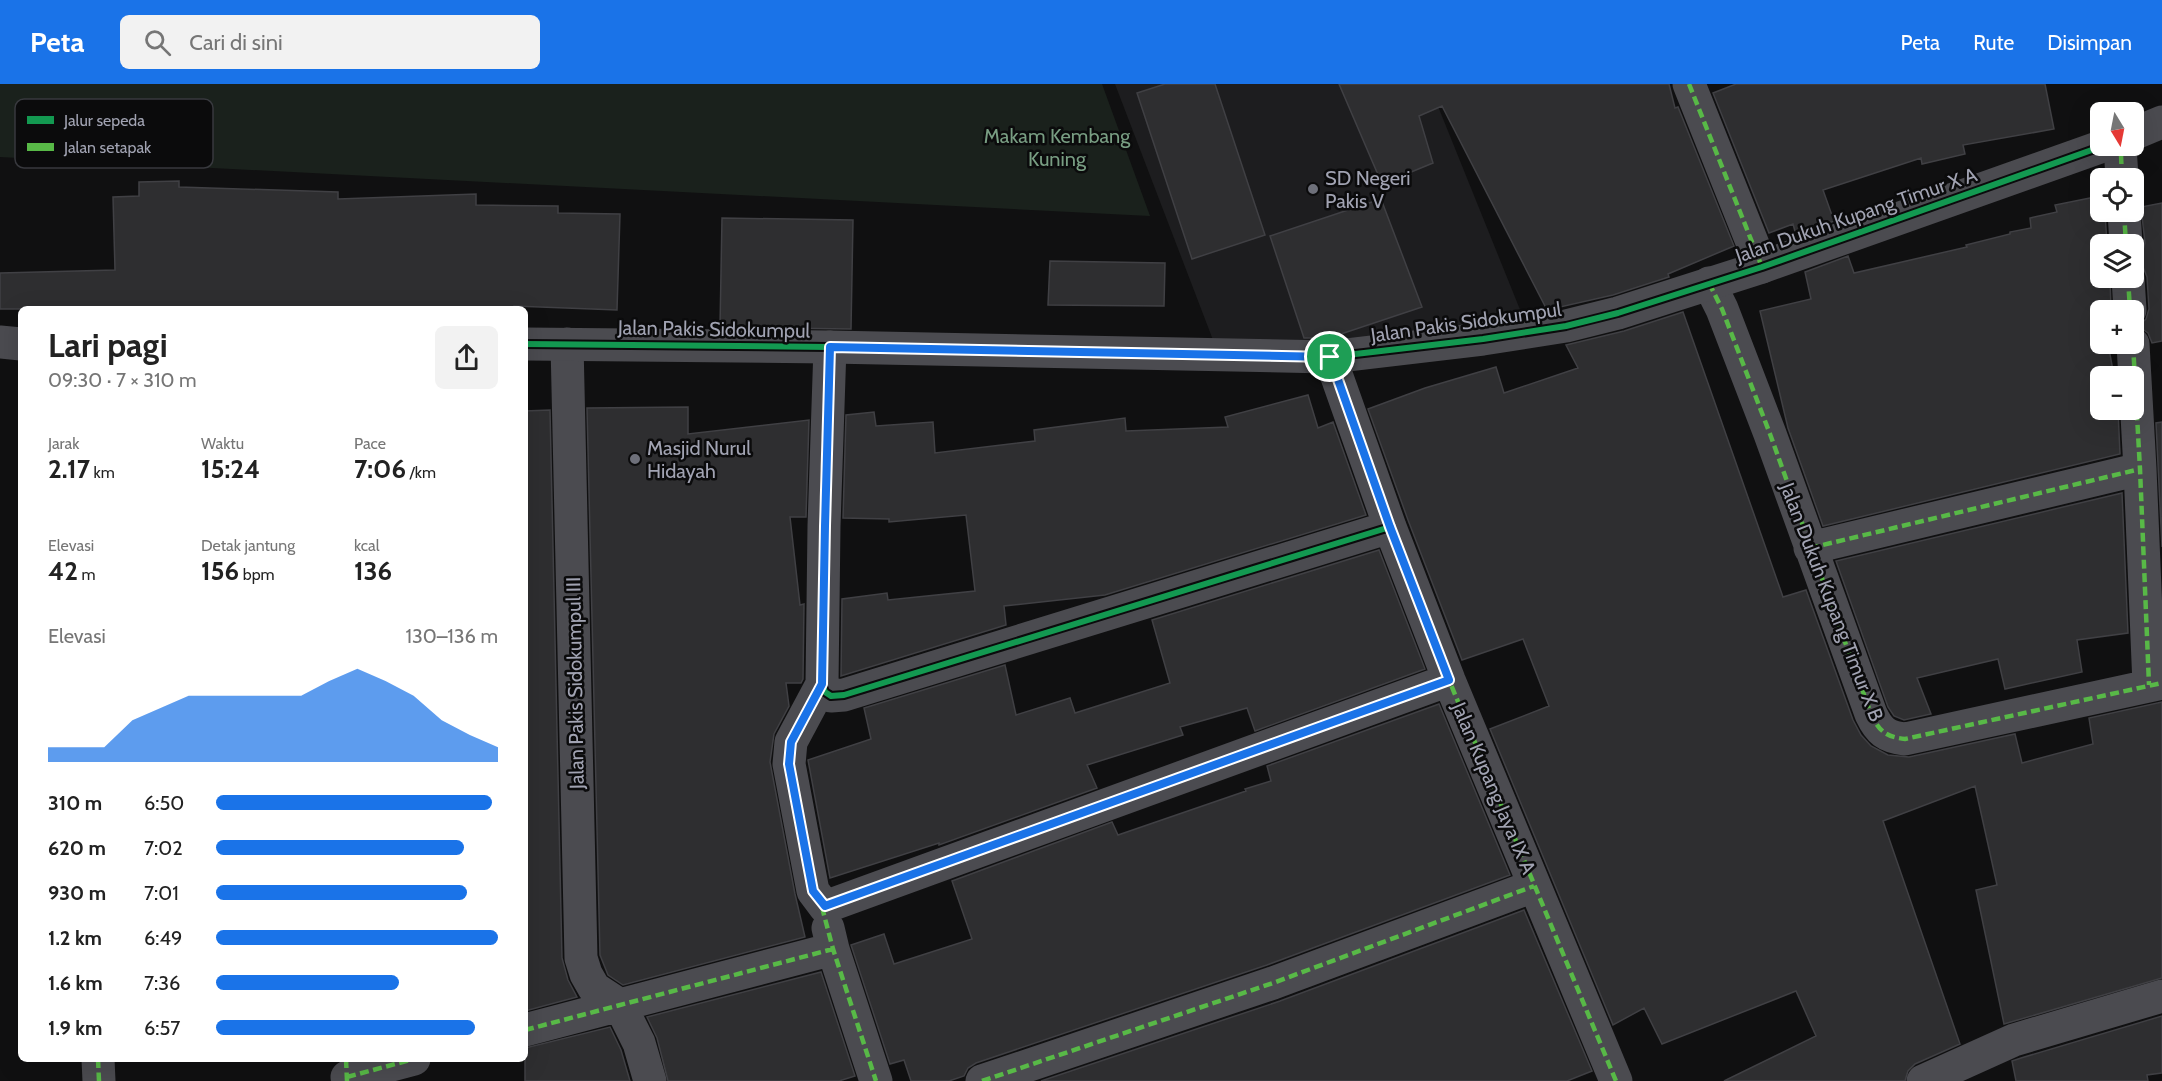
<!DOCTYPE html>
<html lang="id">
<head>
<meta charset="utf-8">
<style>
  body { margin:0; font-family:Cabin,sans-serif; background:#f2f2f2; color:#222; height:100vh; display:flex; flex-direction:column; font-size:22px; white-space:nowrap }
  * { box-sizing:border-box; margin:0 }
  p { font-size:20px; color:#767676 }
  .icon { flex:none; width:33px; height:33px; fill:none; stroke:currentColor; stroke-width:2; stroke-linecap:round; stroke-linejoin:round }
  .map { position:relative; flex:1; overflow:hidden }
  .side { position:absolute; left:18px; top:222px; width:510px; height:756px; display:flex; flex-direction:column; background:#fff; border-radius:9px; box-shadow:0 6px 24px #0002 }
  .side>* { flex:none }
  .needle { width:39px; rotate:170deg }
  .tools { position:absolute; left:2090px; top:18px; display:grid; gap:12px }
  .tools a { display:grid; place-items:center; width:54px; height:54px; border-radius:9px; background:#fff; box-shadow:0 6px 24px #0002; font-size:30px }
  .pin { position:absolute; display:grid; place-items:center; width:51px; height:51px; color:#fff; margin:-26px; border:3px solid #fff; border-radius:50%; box-shadow:0 2px 6px #0007 }
  .round { display:grid; place-items:center; flex:none; width:63px; height:63px; border-radius:9px; background:#f2f2f2 }
  .summary { display:flex; align-items:center; justify-content:space-between; height:102px; padding:0 30px }
  h1 { font-size:33px; font-weight:800; line-height:45px }
  .figures { display:grid; grid-template-columns:repeat(3,1fr); gap:9px; height:102px; padding:6px 30px }
  .figures div { display:grid; align-content:center }
  .figures b { font-size:26px; font-weight:800 }
  .figures small { font-size:16px; font-weight:400 }
  .figures p { font-size:16px }
  .chart { height:168px; padding:12px 30px }
  .chart p { display:flex; justify-content:space-between }
  .chart svg { width:100%; height:108px; margin-top:6px; fill:#1a73e8; opacity:.7 }
  ul { padding:0 30px; list-style:none; font-size:20px }
  li { display:grid; grid-template-columns:96px 72px 1fr; align-items:center; height:45px }
  li i { height:15px; border-radius:8px; background:#1a73e8 }
  header { display:flex; align-items:center; gap:36px; box-sizing:border-box; height:84px; padding:0 30px; background:#1a73e8; color:#fff }
  header strong { font-size:28px }
  nav { display:flex; gap:33px; margin-inline-start:auto; font-size:21px }
  .search { width:420px; height:54px; background:#f2f2f2; display:flex; align-items:center; gap:15px; box-sizing:border-box; padding:0 21px; border-radius:9px; color:#767676; font-size:22px }
  .map>svg:first-child { display:block }
  .built { fill:#1d1d1f }
  .green { fill:#1a211c }
  .building { fill:#2e2e30; stroke:#404044; stroke-width:1.5 }
  .lines { fill:none; stroke-linecap:round; stroke-linejoin:round }
  .minor { stroke:#4b4b50; stroke-width:33 }
  .tertiary { stroke:#4b4b50; stroke-width:33 }
  .quiet { stroke:#58b947; stroke-width:4.5; stroke-dasharray:9 4.5; stroke-linecap:butt }
  .cycleway-casing { stroke:#0b0b0c; stroke-width:10 }
  .cycleway { stroke:#139951; stroke-width:6 }
  .route-casing { stroke:#fff; stroke-width:12 }
  .route { stroke:#1a73e8; stroke-width:8 }
  .poi-dot { fill:#6e707a; stroke:#0b0b0c; stroke-width:2 }
  .labels { text-anchor:middle; dominant-baseline:central; stroke-width:5; stroke-linejoin:round; paint-order:stroke }
  .park-label { font-size:20px; fill:#789d82; stroke:#0b0b0c }
  .poi-label { font-size:20px; fill:#a1a3b2; stroke:#0b0b0c; text-anchor:start }
  .street-label { font-size:20px; fill:#a1a3b2; stroke:#0b0b0c }
  .key { fill:#0b0b0c; stroke:#38393e; stroke-width:1.5 }
  .key-label { font-size:16px; fill:#a1a3b2 }
</style>
</head>
<body>
<header>
<strong>Peta</strong>
<div class="search"><svg class="icon" aria-label="search" viewBox="0 0 24 24"><circle cx="10" cy="10" r="6"/><path d="M15 15l6 6"/></svg>Cari di sini</div>
<nav><a>Peta</a><a>Rute</a><a>Disimpan</a></nav>
</header>
<div class="map">
<svg width="2162" height="997" viewBox="0 0 2162 997">
  <rect width="100%" height="100%" fill="#101011"/>
  <!-- built -->
  <path class="built" d="M1115,0H1429L1523,233L1223,282Z"/>
  <!-- green -->
  <path class="green" d="M0,0H1102L1150,132L0,73Z"/>
  <!-- building -->
  <path class="building" d="M1165,0H1215L1265,151L1192,175L1137,9Z
    M1339,0H1669L1675,24L1678,23L1734,162L1668,190L1669,193L1613,211L1547,226L1442,22L1419,32L1433,79L1382,100Z
    M1736,0H2045L2054,45L1963,61L1965,70L1922,80L1921,74L1823,106L1834,137L1796,151L1793,140L1769,149L1713,9Z
    M179,97V103L338,108V115L476,110V121L558,122V129L620,130L617,226L514,222V225H0V189L115,186L113,113L139,112V98Z
    M2100,112V130L2105,129L2107,160H2100V194H2110L2111,226H2100V260H2115L2114,264L2109,265L2114,292H2100V326H2118L2120,370L1823,442L1788,344L1760,227L1811,215L1805,188L1848,172L1854,189L1967,163L1966,161L2010,150V148L2031,144L2030,134L2057,128L2055,121Z
    M1381,115L1422,223L1329,254H1304L1270,152Z
    M2162,119V257L2152,259L2148,249L2138,242L2146,235L2149,225L2147,193L2143,183L2134,177L2142,169L2145,159L2141,123Z
    M722,134L853,136L851,245L720,243Z
    M1050,177L1165,179L1164,222L1048,221Z
    M1683,228L1783,513L1806,506L1853,636L1861,651L1871,662L1888,671L1909,673L2015,650L2022,679L2093,660L2089,634L2162,618V894L2004,940L1976,806L1997,801L1975,702L1883,737L1960,960L1915,980L1908,987L1905,997H1724L1816,952L1796,907L1662,960L1644,924L1613,941L1490,645L1549,622L1523,555L1462,576L1408,436L1368,325L1425,304L1496,283L1504,309L1578,284L1566,261L1624,247Z
    M1308,311L1318,344L1333,338L1366,431L1105,511L1004,522L1006,541L841,592L842,515L887,509L888,516L975,507L966,431L889,438V435L843,434L846,331L874,328L876,342L933,338L935,369L1035,357L1034,346L1125,334L1126,347L1228,343L1225,333Z
    M688,323V350L809,336L806,433H790L800,521L804,520L803,595L801,599H786L789,622L774,650L770,678L795,810L805,853L623,901L608,891L600,871L587,324Z
    M550,326L562,874L568,896L577,913L525,927V327Z
    M2162,338V463L2156,339Z
    M2122,409L2128,549L2077,556L2082,588L2005,605L1998,575L1917,594L1931,630L1904,636L1894,632L1888,623L1836,477Z
    M1379,466L1425,585L1255,647L1247,624L1180,643L1183,651L1087,681L1097,704L939,761V759L830,794L808,676L871,655L864,624L1005,581L1016,631L1070,614L1075,629L1170,599L1152,536Z
    M1439,620L1510,791L1267,881L976,979L968,984L964,992L949,997H911L904,976L890,980L851,861L884,850L894,880L972,855L952,797L1112,738L1118,751L1246,707L1245,705L1271,697L1267,682Z
    M1524,826L1592,987L1567,997H1041L1280,917Z
    M821,888L855,992L839,997H668L657,954L647,933Z
    M2162,932V989L2147,991L2148,997H2016L2012,977L2021,974Z
    M610,943L621,966L630,997H525V964Z"/>
  <g class="lines">
    <!-- minor -->
    <path class="minor" d="M1689,0L1762,183
      M2120,62L2122,94
      M2124,128L2126,160
      M2128,194L2130,226
      M1709,199L1722,225L1770,350L1871,630C1879,647 1886,653 1905,655L2162,599
      M567,260L581,874L586,890L594,904L620,921L639,959L650,997
      M2133,260L2140,385L2149,601
      M830,263L824,442L822,600L825,608L831,612L844,611L1390,443
      M1330,273L1390,443L1449,596L1616,997
      M1810,464L2140,385
      M822,600L791,658L789,680L813,807L825,823
      M825,823L1449,596
      M828,844L833,865L876,997
      M525,946L833,865
      M98,975L99,997
      M347,993L414,975
      M982,997L1273,899L1534,802
      M1923,997L2014,956L2162,912"/>
    <!-- tertiary -->
    <path class="tertiary" d="M2133,50L2162,38
      M0,258L21,260
      M525,260L830,263L1330,273L1483,255L1566,242L1618,229L1762,183L2103,62"/>
    <!-- quiet -->
    <path class="quiet" d="M1689,0L1762,183
      M2121,71L2122,94
      M2124,128L2126,160
      M2128,194L2130,226
      M1709,199L1722,225L1770,350L1871,630C1879,647 1886,653 1905,655L2162,599
      M2133,260L2140,385L2149,601
      M1330,273L1390,443L1449,596L1616,997
      M1810,464L2140,385
      M822,600L791,658L789,680L813,807L825,823
      M825,823L1449,596
      M825,823L823,827L833,865L876,997
      M525,946L833,865
      M98,975L99,997
      M346,975L347,997
      M347,993L414,975
      M982,997L1273,899L1534,802"/>
    <defs>
      <path id="cycleway" d="M525,260L830,263L1330,273L1483,255L1566,242L1618,229L1762,183L2103,62
        M830,263L824,442L822,600L825,608L831,612L844,611L1390,443"/>
    </defs>
    <!-- cycleway casing -->
    <use href="#cycleway" class="cycleway-casing"/>
    <!-- cycleway -->
    <use href="#cycleway" class="cycleway"/>
  </g>
  <g class="lines">
    <defs>
      <path id="route" d="M830,263L1330,273L1390,443L1449,596L825,822L813,807L789,680L791,658L822,600L825,442Z"/>
    </defs>
    <!-- route casing -->
    <use href="#route" class="route-casing"/>
    <!-- route -->
    <use href="#route" class="route"/>
  </g>
  <!-- markers -->
  <g class="poi-dot">
    <circle cx="1313" cy="105" r="6"/>
    <circle cx="635" cy="375" r="6"/>
  </g>
  <g class="labels">
    <!-- park labels -->
    <g class="park-label">
      <text x="1057" y="52">Makam Kembang<tspan x="1057" dy="23">Kuning</tspan></text>
    </g>
    <!-- poi labels -->
    <g class="poi-label">
      <text x="1325" y="94">SD Negeri<tspan x="1325" dy="23">Pakis V</tspan></text>
      <text x="647" y="364">Masjid Nurul<tspan x="647" dy="23">Hidayah</tspan></text>
    </g>
    <!-- street labels -->
    <g class="street-label">
      <text transform="translate(1856 131) rotate(-19)">Jalan Dukuh Kupang Timur X A</text>
      <text transform="translate(1466 238) rotate(-8)">Jalan Pakis Sidokumpul</text>
      <text transform="translate(714 245) rotate(1)">Jalan Pakis Sidokumpul</text>
      <text transform="translate(1832 518) rotate(69)">Jalan Dukuh Kupang Timur X B</text>
      <text transform="translate(575 599) rotate(-91)">Jalan Pakis Sidokumpul III</text>
      <text transform="translate(1494 704) rotate(67)">Jalan Kupang Jaya IX A</text>
    </g>
  </g>
  <!-- legend -->
  <rect x="15" y="15" width="198" height="69" rx="9" class="key"/>
  <rect x="27" y="32" width="27" height="8" fill="#139951"/>
  <rect x="27" y="59" width="27" height="8" fill="#58b947"/>
  <g class="key-label">
    <text x="64" y="42">Jalur sepeda</text>
    <text x="64" y="69">Jalan setapak</text>
  </g>
</svg>
<div class="tools">
<a><svg class="needle" viewBox="-14 -14 28 28"><path d="M0-13l5 13h-10z" fill="#e53935"/><path d="M0 13l5-13h-10z" fill="#767676"/></svg></a>
<a><svg class="icon" aria-label="locate" viewBox="0 0 24 24"><circle cx="12" cy="12" r="6"/><path d="M12 2v4M12 18v4M2 12h4M18 12h4"/></svg></a>
<a><svg class="icon" aria-label="layers" viewBox="0 0 24 24"><path d="M12 4l9 5-9 5-9-5zM3 14l9 5 9-5"/></svg></a>
<a>+</a>
<a>−</a>
</div>
<div class="pin" style="left:1330px;top:273px;background:#1e9e55"><svg class="icon" aria-label="arrive" viewBox="0 0 24 24"><path d="M6 21V4h12l-3 4 3 4H6"/></svg></div>
<section class="side">
<div class="summary"><div><h1>Lari pagi</h1><p>09:30 · 7 × 310 m</p></div><a class="round"><svg class="icon" aria-label="share" viewBox="0 0 24 24"><path d="M12 15V3M7 8l5-5 5 5M5 13v7h14v-7"/></svg></a></div>
<div class="figures">
<div><p>Jarak</p><b>2.17<small> km</small></b></div>
<div><p>Waktu</p><b>15:24</b></div>
<div><p>Pace</p><b>7:06<small> /km</small></b></div>
</div>
<div class="figures">
<div><p>Elevasi</p><b>42<small> m</small></b></div>
<div><p>Detak jantung</p><b>156<small> bpm</small></b></div>
<div><p>kcal</p><b>136</b></div>
</div>
<div class="chart"><p><span>Elevasi</span>130–136 m</p>
<svg viewBox="0 0 160 44" preserveAspectRatio="none"><path d="M0 44V38L10 38L20 38L30 27L40 22L50 17L60 17L70 17L80 17L90 17L100 11L110 6L120 11L130 17L140 27L150 33L160 38V44z"/></svg>
</div>
<ul>
<li><b>310 m</b>6:50<i style="width:98%"></i></li>
<li><b>620 m</b>7:02<i style="width:88%"></i></li>
<li><b>930 m</b>7:01<i style="width:89%"></i></li>
<li><b>1.2 km</b>6:49<i style="width:100%"></i></li>
<li><b>1.6 km</b>7:36<i style="width:65%"></i></li>
<li><b>1.9 km</b>6:57<i style="width:92%"></i></li>
</ul>
</section>
</div>
</body>
</html>
